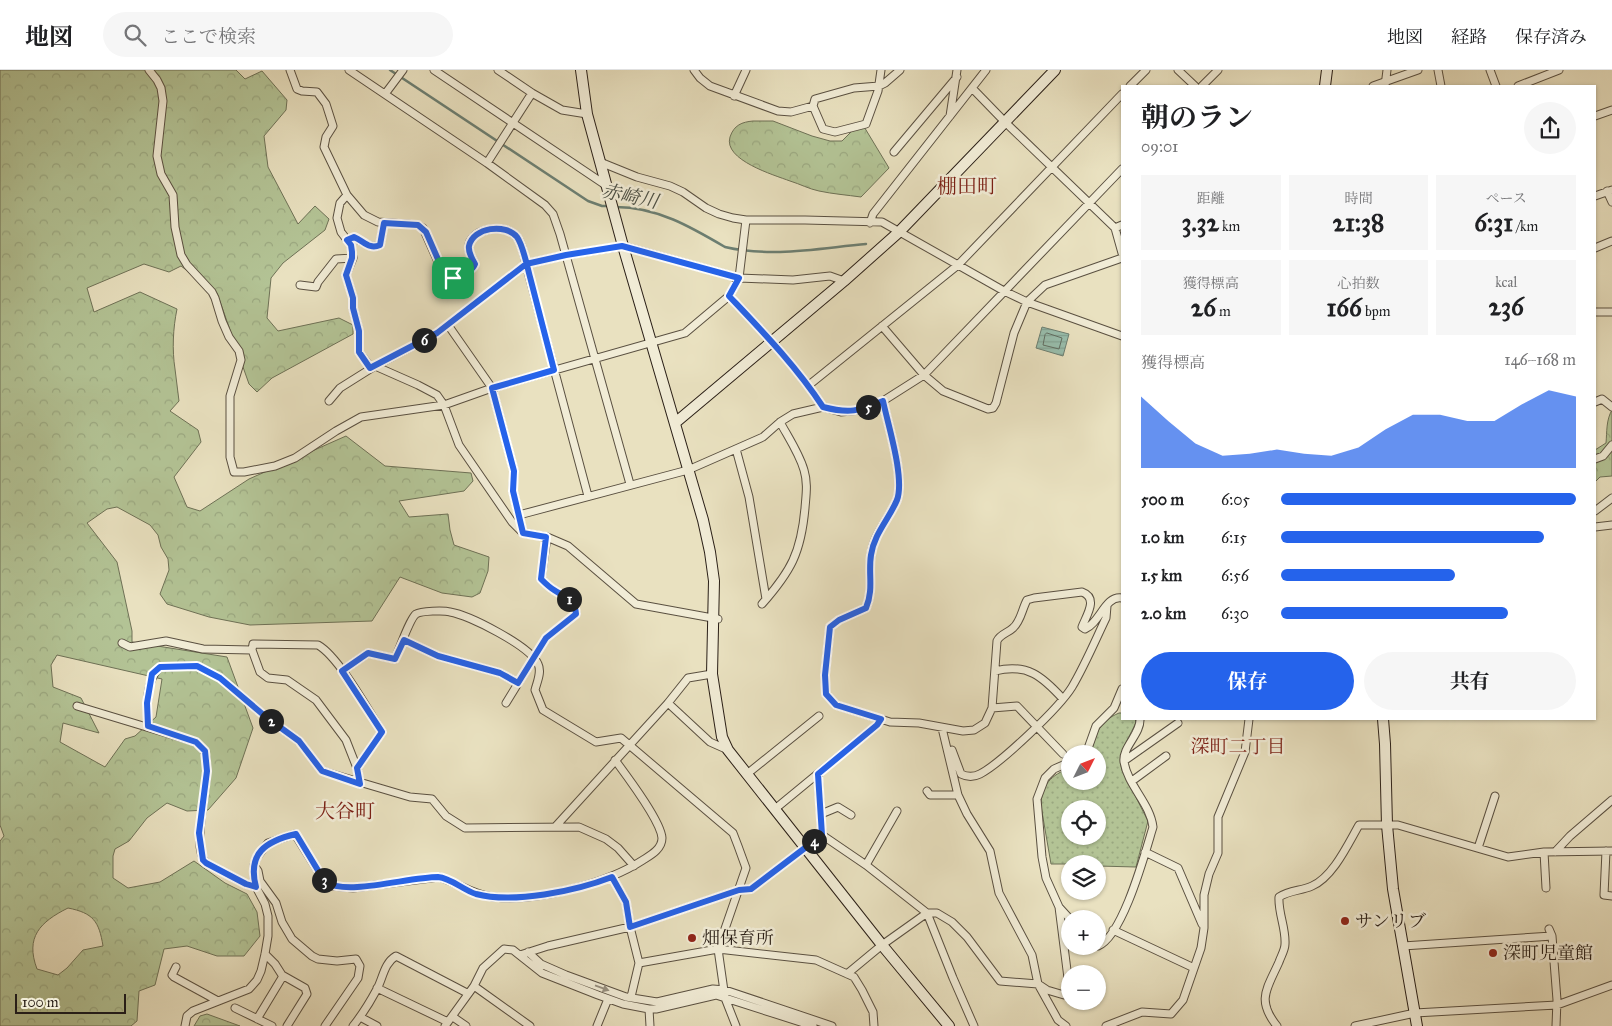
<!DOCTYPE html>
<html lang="ja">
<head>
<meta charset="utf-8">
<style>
  body { margin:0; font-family:"IM FELL Great Primer","Noto Serif JP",serif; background:#f6f6f6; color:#202124; height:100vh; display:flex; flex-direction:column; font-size:19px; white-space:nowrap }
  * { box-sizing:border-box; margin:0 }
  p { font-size:16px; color:#757577 }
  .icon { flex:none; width:28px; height:28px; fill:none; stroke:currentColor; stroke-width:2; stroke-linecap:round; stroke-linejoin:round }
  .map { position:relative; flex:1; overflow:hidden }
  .drawer { position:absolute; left:1121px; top:15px; width:475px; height:635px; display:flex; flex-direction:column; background:#fff; border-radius:0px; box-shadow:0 1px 4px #0004 }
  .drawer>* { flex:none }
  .needle { width:32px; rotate:48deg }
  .tools { position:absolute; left:1061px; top:675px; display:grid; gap:10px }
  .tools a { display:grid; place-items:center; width:45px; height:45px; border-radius:50%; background:#fff; box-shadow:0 1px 4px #0004; font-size:25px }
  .scale { position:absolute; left:15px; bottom:12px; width:111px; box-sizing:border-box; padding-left:5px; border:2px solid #2a1f17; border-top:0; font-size:14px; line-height:18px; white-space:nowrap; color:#2a1f17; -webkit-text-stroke:4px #f1ecd6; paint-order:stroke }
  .pin { position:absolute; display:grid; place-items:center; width:42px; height:42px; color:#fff; margin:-21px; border-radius:10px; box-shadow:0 2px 8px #0006 }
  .km { position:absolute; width:25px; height:25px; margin:-12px; border-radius:50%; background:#222; color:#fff; font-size:14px; line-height:25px; text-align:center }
  .round { display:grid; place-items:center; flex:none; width:52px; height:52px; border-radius:26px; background:#f6f6f6 }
  .summary { display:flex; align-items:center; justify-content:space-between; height:85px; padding:0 20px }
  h1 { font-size:28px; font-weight:700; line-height:38px }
  .figures { display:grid; grid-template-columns:repeat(3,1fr); gap:8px; height:85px; padding:5px 20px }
  .figures div { display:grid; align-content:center; border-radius:0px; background:#f6f6f6; text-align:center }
  .figures b { font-size:25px; font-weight:700 }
  .figures small { font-size:14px; font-weight:400 }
  .figures p { font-size:14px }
  .chart { height:140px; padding:10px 20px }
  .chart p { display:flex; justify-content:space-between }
  .chart svg { width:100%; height:90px; margin-top:5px; fill:#2563eb; opacity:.7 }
  .primary-button { display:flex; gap:10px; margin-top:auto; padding:10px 20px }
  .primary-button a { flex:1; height:58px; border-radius:30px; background:#2563eb; color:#fff; font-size:20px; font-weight:700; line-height:58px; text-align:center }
  .primary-button a+a { background:#f6f6f6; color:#202124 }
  ul { padding:0 20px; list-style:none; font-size:16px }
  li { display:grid; grid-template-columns:80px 60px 1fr; align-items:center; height:38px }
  li i { height:12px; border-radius:6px; background:#2563eb }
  header { display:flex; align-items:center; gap:30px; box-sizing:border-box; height:70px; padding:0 25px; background:#fff; border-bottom:1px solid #e0e0e0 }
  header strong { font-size:24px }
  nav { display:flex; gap:28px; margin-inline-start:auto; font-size:18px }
  .search { width:350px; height:45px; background:#f6f6f6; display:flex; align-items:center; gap:12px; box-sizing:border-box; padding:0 18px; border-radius:28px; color:#757577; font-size:19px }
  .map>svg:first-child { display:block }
  .green { fill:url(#green-dots); stroke:#6e7156; fill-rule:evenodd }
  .forest { fill:url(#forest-crowns); stroke:#6e7156; fill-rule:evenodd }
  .water { fill:url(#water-rules); stroke:#6c7e71 }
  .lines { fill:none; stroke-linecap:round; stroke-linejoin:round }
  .shore { stroke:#616e62; stroke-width:1 }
  .stream { stroke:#6c7e71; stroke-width:2.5 }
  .street-casing { stroke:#5a5041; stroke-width:9 }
  .secondary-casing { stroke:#2a1f17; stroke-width:12 }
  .street { stroke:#f1ecd6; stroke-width:7 }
  .secondary { stroke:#f1ecd6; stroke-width:10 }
  .oneway { fill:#979080 }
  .route-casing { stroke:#fff; stroke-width:10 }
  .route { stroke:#2563eb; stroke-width:6 }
  .poi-dot { fill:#8f2418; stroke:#f1ecd6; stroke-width:2 }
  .labels { text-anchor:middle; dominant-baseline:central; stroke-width:5; stroke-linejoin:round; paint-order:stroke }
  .poi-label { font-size:18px; fill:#2a1f17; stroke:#f1ecd6; text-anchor:start }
  .water-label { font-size:19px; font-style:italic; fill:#4b4f44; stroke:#f1ecd6 }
  .neighbourhood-label { font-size:19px; fill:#7a1f14; stroke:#f1ecd6 }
  .quarter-label { font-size:20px; fill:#7a1f14; stroke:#f1ecd6 }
</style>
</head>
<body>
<header>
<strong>地図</strong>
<div class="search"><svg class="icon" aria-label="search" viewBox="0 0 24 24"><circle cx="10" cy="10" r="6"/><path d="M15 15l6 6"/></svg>ここで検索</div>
<nav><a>地図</a><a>経路</a><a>保存済み</a></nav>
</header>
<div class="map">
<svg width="1612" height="956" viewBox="0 0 1612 956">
  <defs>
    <pattern id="green-dots" width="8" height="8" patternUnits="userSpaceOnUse" patternTransform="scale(1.25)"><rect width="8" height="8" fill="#b3c395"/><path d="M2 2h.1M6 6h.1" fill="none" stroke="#9aa780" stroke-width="1.8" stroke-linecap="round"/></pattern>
    <pattern id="forest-crowns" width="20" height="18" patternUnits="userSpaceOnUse" patternTransform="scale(1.25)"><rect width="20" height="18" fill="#b3c395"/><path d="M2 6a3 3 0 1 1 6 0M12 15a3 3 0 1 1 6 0" fill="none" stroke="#9aa780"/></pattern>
    <pattern id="water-rules" width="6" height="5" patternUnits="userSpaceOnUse" patternTransform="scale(1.25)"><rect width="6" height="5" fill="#98bead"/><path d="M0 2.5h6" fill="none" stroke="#83a394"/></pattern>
  </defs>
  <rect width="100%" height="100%" fill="#e9e1c0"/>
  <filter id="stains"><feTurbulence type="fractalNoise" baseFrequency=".004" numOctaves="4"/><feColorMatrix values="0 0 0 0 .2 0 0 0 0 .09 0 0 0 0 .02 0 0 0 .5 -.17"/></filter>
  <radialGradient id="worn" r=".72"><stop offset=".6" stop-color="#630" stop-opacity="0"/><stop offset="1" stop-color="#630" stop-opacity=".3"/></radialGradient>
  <!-- green -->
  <path class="green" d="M1119,643H1122V649H1135L1136,652C1129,669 1117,682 1122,700L1148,751L1136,797L1098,796V794H1051L1041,736C1041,715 1051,705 1070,698V711H1098V684H1090C1097,663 1098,652 1119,643ZM1070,739H1098V766H1070Z"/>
  <!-- forest -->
  <path class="forest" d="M0,0H236L245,9L262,1L287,30L286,40L264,66L268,97L298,154L315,136L329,149L325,160L283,193L271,208L267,248L278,261L339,248L353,255V264L272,308L257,322L249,314L217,223L181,196L169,202L144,194L87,218L94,242L140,222L177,239C173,258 172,280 175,299C176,310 178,320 179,331L170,341L198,360L201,372L174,407L187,437L200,441L249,409L346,366L385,396L471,403L473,411L464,421L399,431L409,447L448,444L450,460L454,475L489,487L488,501L480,523L472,527L442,523L400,507L372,551L250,555L209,547L167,534L160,524L169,500L168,489L161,477L158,465L150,455L117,437L107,439L87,453L117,492L132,561V572L227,587L253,658L236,708L208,740L187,741L167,733L147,748L129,771L115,779L113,786V808L128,818L160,812L194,791L225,813L247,824L257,842L260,866L244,886H217L187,876L164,879L155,915L139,921L137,951L131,956H0V771L4,766L0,755ZM57,585L162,609L156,647L135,666L125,669L105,697L60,672L63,653L99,663L81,628L53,617L51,595ZM68,838C93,843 99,851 103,876L83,880L67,898L58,905L37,899C25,867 40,852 68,838Z
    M753,51H773L812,66L830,71H842L854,59L863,55L889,98L861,127C847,125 833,124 819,121C809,119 800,114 790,111C774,105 723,90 730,67C734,55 742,52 753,51Z
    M1612,340V406L1600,407L1595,412V380L1606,373C1607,362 1606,350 1612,340Z
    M207,944L240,956H194L200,946Z"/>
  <!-- water -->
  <path class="water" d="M1042,257L1069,264L1063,286L1036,278Z"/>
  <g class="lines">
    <!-- shore -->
    <path class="shore" d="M1047,263L1062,268L1059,279L1043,275L1045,265Z"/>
    <!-- stream -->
    <path class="stream" d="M390,0L588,131L602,136H610
      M616,137C657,137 691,157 725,177C771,188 820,178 866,174"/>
    <defs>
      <path id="street" d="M149,0L157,10L161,18L163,31L157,86L161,104L173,125L175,157L181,185L187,195L212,222L215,228L222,251L229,267L239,281L241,290L230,326V387L234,402H244L275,396L295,388L336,361L361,347L444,335L492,318L685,263L729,226L739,208L746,150
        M290,0L297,19L302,21L317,22L326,34L333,56L326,67L324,77L347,125L364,145L378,152L418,155L423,158L443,203C452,211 470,205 475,194C473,190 469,184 469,179C466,159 504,153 515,165C522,171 524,185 526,194L588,426
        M349,0L487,93L545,135L553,144L560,164L630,414
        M434,0L607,116
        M498,0L532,23L562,40L587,44
        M694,0L700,8L710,16L778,41L791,42L813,36L823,59L835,62L866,54
        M1178,0L1195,16
        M1438,0L1441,16
        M1490,0L1496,16
        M1130,16L1146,0
        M1202,16L1218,0
        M1373,16L1418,0
        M1385,16L1387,0
        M1518,16L1559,0
        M972,18L1005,52L1115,158L1122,183
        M385,24L403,0
        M734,26L746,0
        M813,36L815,29L854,18L879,16L885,13L900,0
        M950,46L957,0
        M1595,46L1612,40
        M866,54L878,21L881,0
        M894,82L957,7
        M600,92L637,107L670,116L683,122L706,138L719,144L733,148L746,150H805L882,152L1004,221L1027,232L1122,266
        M487,93L532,23
        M1607,121L1612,132
        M347,125L340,133L337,148L341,162L351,175L352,182L353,188L346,205L353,228V238L359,261V282L371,298
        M1595,126L1612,120
        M870,153L873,144L986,0
        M1115,158L1122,155
        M347,170C362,164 365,181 380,175L384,153
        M1595,178L1612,171
        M300,215L316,217L318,212L336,189L353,188
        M729,226C762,261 796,296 823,337
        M1595,242H1612
        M448,255L492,318L514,401L513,421L523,463
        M882,256L924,305L943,321L988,339L993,338L996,333L1014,263L1027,232L1045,215L1122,188
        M809,315L958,195L1122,24
        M329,331L340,318L375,296
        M883,331C888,355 905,408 897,430C889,449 873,464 871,485C868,504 874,519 866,538L839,550L830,557L825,605L826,624L836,635L890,652L919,653L963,661L974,660L985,653L992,638L997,571C1000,564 1008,563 1013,558C1021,551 1022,539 1027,530L1034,528L1082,522C1099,528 1086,546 1082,557L1085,559C1100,553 1105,525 1122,528
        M1595,332L1602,329L1612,337
        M736,379L749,427L766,529
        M1595,389L1603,386L1612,375
        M1595,441L1612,428
        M519,445L688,400L763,367L780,352L793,344L823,337L841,342L860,340L883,331L924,305L1122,99
        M1595,457L1612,455
        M762,534C791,501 801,483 805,438C806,425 808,413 804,400C799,383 788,367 780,352
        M718,549L636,534L568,476L547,467L523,463L512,452L459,375L444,335L437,325L418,315L375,296L437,263L526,194L566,185L623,176L739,208L793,210L830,206L844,211
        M404,570L438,586L500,603L518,613
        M122,573L130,577L166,571L203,579L252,580
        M342,601L368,583L395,589C399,580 410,548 416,544C421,541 444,540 450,542C469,545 530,576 538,594C542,602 537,612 535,620L543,640L596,672L621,668L733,763L738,776L746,798L718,879L725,928L736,956
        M995,601C1027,593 1042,606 1063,629
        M506,633L546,568L576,544C575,530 565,527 554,520C549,517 545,513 541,509L547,467
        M668,633L710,672L728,680
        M77,636L196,672C199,675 204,679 205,683C213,709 189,774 206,793L246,814L256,817
        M992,638L1017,636L1063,684
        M148,656C147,637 145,611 160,597L197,596L220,608L266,647L299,671L322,701L410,727L432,729L446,746L465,758L579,757L606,769L618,778L634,796
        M942,658L958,725L967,744L990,781L999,823L1032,885L1038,914L1058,950L1066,956
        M952,680L961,704C967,707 974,707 980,704C1001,693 1059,638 1072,617C1085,595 1095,571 1106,548L1107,536
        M1086,684L1096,656L1114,638L1122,619
        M1124,691L1178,653
        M1070,692L1054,699L1045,708L1037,729L1042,787L1046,808L1059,837L1070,849
        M357,698L382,662C368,640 339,587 318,575L253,574L252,580L260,602L268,608L287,610L316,630L346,670L357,698L360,714
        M747,704L819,646
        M818,704L822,765
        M1132,711L1166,686
        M927,721L930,725H958
        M775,739L877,655L881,649
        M821,744L838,737L851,745
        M555,757L668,633L688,608L712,604
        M822,765L866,795L927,843L953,908L974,956
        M1478,778L1495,726
        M1606,781L1604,825L1612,826
        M1145,782L1178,798L1202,854
        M1544,782L1546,818
        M1555,782L1570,766L1612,730
        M254,795L258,801L260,811L276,833L282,852L292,869L312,886L318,889L337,891L356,889L360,896L358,908L325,956
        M866,795L897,741
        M612,807L626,832L630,857L639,893L631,927
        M1549,859L1552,866L1557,930L1556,956
        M1113,860L1194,898
        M1098,876C1123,866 1145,783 1153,757C1150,733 1128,716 1124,692C1122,677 1141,664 1140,649
        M1403,876L1552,866
        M528,882L541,894L566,905L626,927L657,932L713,919L725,920L832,956
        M265,884L275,894L282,905L305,918L307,924L287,956
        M520,885L548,876L630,857L739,820L751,819L822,765
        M639,893L718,879L816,890L854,907L862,920L873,942L874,956
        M176,897L172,905L174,907L218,931
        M847,904L882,875L927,843H937L952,852L967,867L1000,911L1038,914L1047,920L1064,925L1068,922L1069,916L1059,837
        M474,916L530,956
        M377,918L448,952
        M235,938L272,956
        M649,939L650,956
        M360,947L377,956
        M453,947L466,956
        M257,949L283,906
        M185,956L187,946L193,941L249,919L257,910L261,901L265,884L268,866V846L265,834L256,817L254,808V795L257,787L268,773L295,764L325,812L332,816L353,818L439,807C458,813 473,825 493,827C537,832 606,814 643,790C651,785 662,779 662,768C661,751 626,705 615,690
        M353,956C362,945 370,932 377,919C383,908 384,893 396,886L467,923
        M445,956L474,916L483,898L504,879L513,880L542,903L598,925L623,934L649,939H656L716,925L813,956
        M597,956L608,929
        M1106,956L1142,942L1171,944L1183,930L1201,878L1204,858V825L1209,804L1218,783V747L1245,682L1249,649
        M1277,956C1256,930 1267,919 1279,892C1281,886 1285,880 1285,874C1286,858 1278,843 1279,827C1290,820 1301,821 1312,816C1333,807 1348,774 1359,755H1398L1508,787L1544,782L1612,781
        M1355,956L1415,943L1557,935L1612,915"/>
      <path id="secondary" d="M581,0L587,44L623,176L703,450L710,482L714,511L712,604L722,667L728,680L882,875L949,956
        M1325,16L1327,0
        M675,353L844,211L899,162L1055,0
        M1383,649L1385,674L1387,755L1393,819L1417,956"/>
    </defs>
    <!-- street casing -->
    <use href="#street" class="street-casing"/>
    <!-- secondary casing -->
    <use href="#secondary" class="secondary-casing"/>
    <!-- street -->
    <use href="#street" class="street"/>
    <!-- secondary -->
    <use href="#secondary" class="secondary"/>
  </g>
  <!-- one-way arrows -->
  <defs><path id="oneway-solid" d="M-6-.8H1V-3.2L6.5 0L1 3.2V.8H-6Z" transform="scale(1.25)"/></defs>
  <use class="oneway" href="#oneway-solid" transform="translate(602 918) rotate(20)"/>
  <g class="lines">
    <defs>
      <path id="route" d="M453,208C461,204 471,203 475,194C472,189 468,182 469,176C473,157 506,153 517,167C523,175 527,196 530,207C538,238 546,269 554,300L492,318L514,401L513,421L523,463L546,467L541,509C545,513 549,517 554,520C565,527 575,530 576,544L546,568L518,613L500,603L438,586L404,570L395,589L368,583L342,601L382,662L357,698L360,714L322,701L299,671L266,647L220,608L197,596L160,597L152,604L147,633L148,656L196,672L205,681L207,701L199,763L203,790L206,793L246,814L256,817C247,783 266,771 296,764L325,812C348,826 408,807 438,807C451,808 463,820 476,824C513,834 576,821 612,807L626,832L630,857L739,820L751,819L822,765L818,704L877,655L881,649L836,635L826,624L825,605L830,557L839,550L866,538C874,519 868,504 871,485C874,464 889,449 897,430C905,408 888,355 883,331C858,341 850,344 823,337C796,296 762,261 729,226L739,208L622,176L566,185L526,194L437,263L370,298L359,282V261L353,238V228L346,205L352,188V182L351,175L347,170L354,167C364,171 369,180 380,175L384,153L418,155L426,162L444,203L448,207L453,208"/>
    </defs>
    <!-- route casing -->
    <use href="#route" class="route-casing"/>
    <!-- route -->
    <use href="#route" class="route"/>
  </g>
  <!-- markers -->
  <g class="poi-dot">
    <circle cx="1345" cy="851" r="5"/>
    <circle cx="692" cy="868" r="5"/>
    <circle cx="1493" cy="883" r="5"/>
  </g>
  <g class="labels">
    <!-- poi labels -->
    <g class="poi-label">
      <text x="1355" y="851">サンリブ</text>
      <text x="702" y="868">畑保育所</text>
      <text x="1503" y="883">深町児童館</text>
    </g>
    <!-- water labels -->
    <g class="water-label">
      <text transform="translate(630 126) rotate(12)">赤崎川</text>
    </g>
    <!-- neighbourhood labels -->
    <g class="neighbourhood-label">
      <text x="1238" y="676">深町二丁目</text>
    </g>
    <!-- quarter labels -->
    <g class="quarter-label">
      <text x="967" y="116">棚田町</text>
      <text x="345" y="741">大谷町</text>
    </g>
  </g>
  <rect width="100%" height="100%" filter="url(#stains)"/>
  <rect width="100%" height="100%" fill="url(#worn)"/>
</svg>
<div class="tools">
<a><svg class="needle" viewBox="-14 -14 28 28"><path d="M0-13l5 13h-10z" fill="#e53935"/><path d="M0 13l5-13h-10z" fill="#757577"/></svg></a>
<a><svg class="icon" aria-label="locate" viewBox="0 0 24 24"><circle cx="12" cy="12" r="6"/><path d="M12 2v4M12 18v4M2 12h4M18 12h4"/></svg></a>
<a><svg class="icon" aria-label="layers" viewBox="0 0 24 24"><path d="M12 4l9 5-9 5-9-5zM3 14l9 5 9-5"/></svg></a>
<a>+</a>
<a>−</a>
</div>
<div class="scale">100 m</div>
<div class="pin" style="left:453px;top:208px;background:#1e9e55"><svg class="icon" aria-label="arrive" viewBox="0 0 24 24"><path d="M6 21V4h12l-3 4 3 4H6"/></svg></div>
<b class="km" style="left:569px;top:529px">1</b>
<b class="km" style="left:271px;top:651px">2</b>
<b class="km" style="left:324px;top:810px">3</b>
<b class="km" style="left:814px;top:771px">4</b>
<b class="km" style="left:868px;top:337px">5</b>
<b class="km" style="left:424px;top:270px">6</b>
<section class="drawer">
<div class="summary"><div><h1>朝のラン</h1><p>09:01</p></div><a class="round"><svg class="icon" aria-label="share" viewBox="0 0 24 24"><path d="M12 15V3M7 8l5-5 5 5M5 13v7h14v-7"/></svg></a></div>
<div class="figures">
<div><p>距離</p><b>3.32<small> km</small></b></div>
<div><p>時間</p><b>21:38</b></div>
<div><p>ペース</p><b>6:31<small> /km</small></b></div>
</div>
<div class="figures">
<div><p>獲得標高</p><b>26<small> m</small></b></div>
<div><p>心拍数</p><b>166<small> bpm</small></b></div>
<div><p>kcal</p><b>236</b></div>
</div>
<div class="chart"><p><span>獲得標高</span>146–168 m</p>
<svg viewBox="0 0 160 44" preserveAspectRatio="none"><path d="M0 44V9L10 21L20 32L30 38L40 37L50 35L60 37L70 38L80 34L90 25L100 18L110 18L120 21L130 21L140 13L150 6L160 9V44z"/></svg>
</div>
<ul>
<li><b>500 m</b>6:05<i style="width:100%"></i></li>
<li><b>1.0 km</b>6:15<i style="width:89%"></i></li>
<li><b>1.5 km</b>6:56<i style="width:59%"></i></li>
<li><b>2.0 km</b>6:30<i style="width:77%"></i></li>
</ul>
<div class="primary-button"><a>保存</a><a>共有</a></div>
</section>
</div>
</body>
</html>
